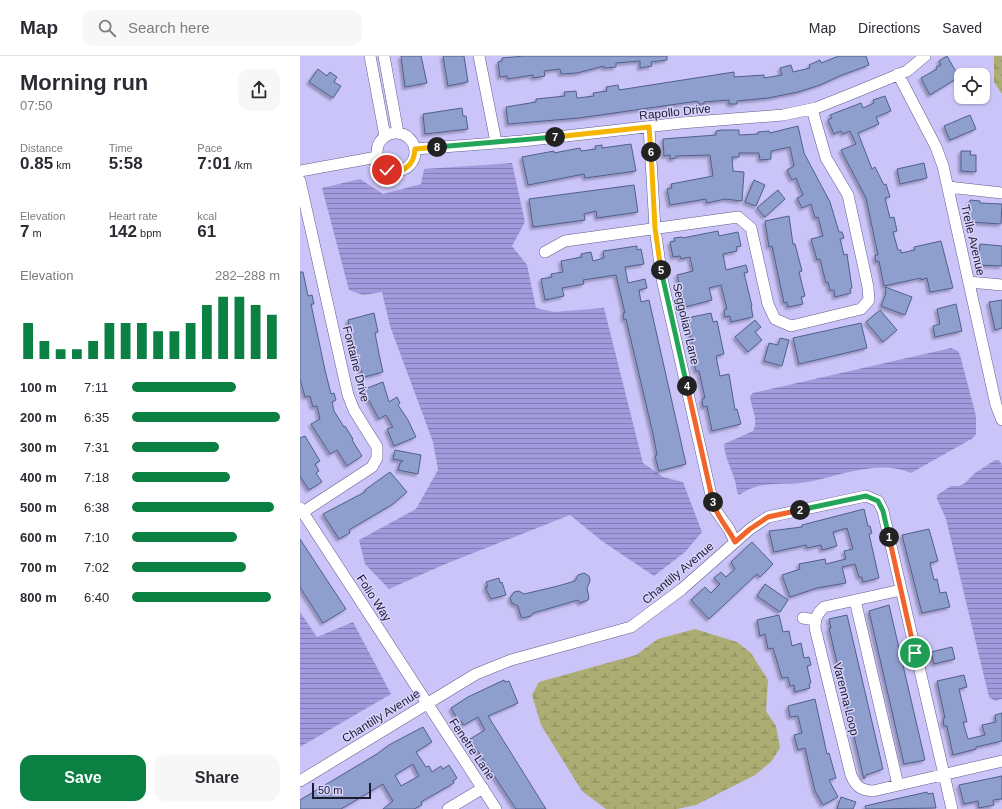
<!DOCTYPE html>
<html lang="en">
<head>
<meta charset="utf-8">
<style>
  body { margin:0; font-family:Arial,sans-serif; background:#f7f7f7; color:#2b2b33; height:100vh; display:flex; flex-direction:column; font-size:15px; white-space:nowrap }
  * { box-sizing:border-box; margin:0 }
  p { font-size:13px; color:#7c7c81 }
  .icon { flex:none; width:22px; height:22px; fill:none; stroke:currentColor; stroke-width:2; stroke-linecap:round; stroke-linejoin:round }
  .map { position:relative; flex:1; overflow:hidden }
  .sheet { display:flex; flex-direction:column; background:#fff; width:300px }
  .sheet>* { flex:none }
  .buttons { position:absolute; left:654px; top:12px; display:grid; gap:8px }
  .buttons a { display:grid; place-items:center; width:36px; height:36px; border-radius:8px; background:#fff; box-shadow:0 1px 3px #0004; font-size:20px }
  .scale { position:absolute; left:12px; bottom:10px; width:59px; box-sizing:border-box; padding-left:4px; border:2px solid #1e1c2f; border-top:0; font-size:11px; line-height:14px; white-space:nowrap; color:#1e1c2f; -webkit-text-stroke:3px #d7d3fd; paint-order:stroke }
  .pin { position:absolute; display:grid; place-items:center; width:34px; height:34px; color:#fff; margin:-17px; border:2px solid #fff; border-radius:50%; box-shadow:0 1px 4px #0007 }
  .km { position:absolute; width:20px; height:20px; margin:-10px; border-radius:50%; background:#222; color:#fff; font-size:11px; line-height:20px; text-align:center }
  .round { display:grid; place-items:center; flex:none; width:42px; height:42px; border-radius:12px; background:#f7f7f7 }
  .overview { display:flex; align-items:center; justify-content:space-between; height:68px; padding:0 20px }
  h1 { font-size:22px; font-weight:700; line-height:30px }
  .figures { display:grid; grid-template-columns:repeat(3,1fr); gap:6px; height:68px; padding:4px 20px }
  .figures div { display:grid; align-content:center }
  .figures b { font-size:17px; font-weight:700 }
  .figures small { font-size:11px; font-weight:400 }
  .figures p { font-size:11px }
  .chart { height:112px; padding:8px 20px }
  .chart p { display:flex; justify-content:space-between }
  .chart svg { width:100%; height:72px; margin-top:4px; stroke:#0b8043; stroke-width:6 }
  .primary-button { display:flex; gap:8px; margin-top:auto; padding:8px 20px }
  .primary-button a { flex:1; height:46px; border-radius:12px; background:#0b8043; color:#fff; font-size:16px; font-weight:700; line-height:46px; text-align:center }
  .primary-button a+a { background:#f7f7f7; color:#2b2b33 }
  ul { padding:0 20px; list-style:none; font-size:13px }
  li { display:grid; grid-template-columns:64px 48px 1fr; align-items:center; height:30px }
  li i { height:10px; border-radius:5px; background:#0b8043 }
  header { display:flex; align-items:center; gap:24px; box-sizing:border-box; height:56px; padding:0 20px; background:#fff; border-bottom:1px solid #e1e1e2 }
  header strong { font-size:19px }
  nav { display:flex; gap:22px; margin-inline-start:auto; font-size:14px }
  .search { width:280px; height:36px; background:#f7f7f7; display:flex; align-items:center; gap:10px; box-sizing:border-box; padding:0 14px; border-radius:12px; color:#7c7c81; font-size:15px }
  main { display:flex; flex:1; min-height:0 }
  .map>svg:first-child { display:block }
  .wetland { fill:url(#wetland-marsh) }
  .water { fill:url(#water-rules) }
  .building { fill:#8e9fce; stroke:#515f8b; fill-rule:evenodd; filter:url(#shadow) }
  .lines { fill:none; stroke-linecap:round; stroke-linejoin:round }
  .minor-casing { stroke:#635d8b; stroke-width:12 }
  .minor { stroke:#fff; stroke-width:11 }
  .split-1-casing { stroke:#fff; stroke-width:8 }
  .split-2-casing { stroke:#fff; stroke-width:8 }
  .split-3-casing { stroke:#fff; stroke-width:8 }
  .split-4-casing { stroke:#fff; stroke-width:8 }
  .split-5-casing { stroke:#fff; stroke-width:8 }
  .split-6-casing { stroke:#fff; stroke-width:8 }
  .split-7-casing { stroke:#fff; stroke-width:8 }
  .split-8-casing { stroke:#fff; stroke-width:8 }
  .split-9-casing { stroke:#fff; stroke-width:8 }
  .split-1 { stroke:#f0652b; stroke-width:5 }
  .split-2 { stroke:#22a559; stroke-width:5 }
  .split-3 { stroke:#f0652b; stroke-width:5 }
  .split-4 { stroke:#f0652b; stroke-width:5 }
  .split-5 { stroke:#22a559; stroke-width:5 }
  .split-6 { stroke:#f5b400; stroke-width:5 }
  .split-7 { stroke:#f5b400; stroke-width:5 }
  .split-8 { stroke:#22a559; stroke-width:5 }
  .split-9 { stroke:#f5b400; stroke-width:5 }
  .labels { text-anchor:middle; dominant-baseline:central; stroke-width:3; stroke-linejoin:round; paint-order:stroke }
  .street-label { font-size:12px; fill:#1e1c2f; stroke:#d7d3fd }
</style>
</head>
<body>
<header>
<strong>Map</strong>
<div class="search"><svg class="icon" aria-label="search" viewBox="0 0 24 24"><circle cx="10" cy="10" r="6"/><path d="M15 15l6 6"/></svg>Search here</div>
<nav><a>Map</a><a>Directions</a><a>Saved</a></nav>
</header>
<main>
<section class="sheet">
<div class="overview"><div><h1>Morning run</h1><p>07:50</p></div><a class="round"><svg class="icon" aria-label="share" viewBox="0 0 24 24"><path d="M12 15V3M7 8l5-5 5 5M5 13v7h14v-7"/></svg></a></div>
<div class="figures">
<div><p>Distance</p><b>0.85<small> km</small></b></div>
<div><p>Time</p><b>5:58</b></div>
<div><p>Pace</p><b>7:01<small> /km</small></b></div>
</div>
<div class="figures">
<div><p>Elevation</p><b>7<small> m</small></b></div>
<div><p>Heart rate</p><b>142<small> bpm</small></b></div>
<div><p>kcal</p><b>61</b></div>
</div>
<div class="chart"><p><span>Elevation</span>282–288 m</p>
<svg viewBox="0 0 160 44" preserveAspectRatio="none"><path d="M5 44V22M15 44V33M25 44V38M35 44V38M45 44V33M55 44V22M65 44V22M75 44V22M85 44V27M95 44V27M105 44V22M115 44V11M125 44V6M135 44V6M145 44V11M155 44V17"/></svg>
</div>
<ul>
<li><b>100 m</b>7:11<i style="width:70%"></i></li>
<li><b>200 m</b>6:35<i style="width:100%"></i></li>
<li><b>300 m</b>7:31<i style="width:59%"></i></li>
<li><b>400 m</b>7:18<i style="width:66%"></i></li>
<li><b>500 m</b>6:38<i style="width:96%"></i></li>
<li><b>600 m</b>7:10<i style="width:71%"></i></li>
<li><b>700 m</b>7:02<i style="width:77%"></i></li>
<li><b>800 m</b>6:40<i style="width:94%"></i></li>
</ul>
<div class="primary-button"><a>Save</a><a>Share</a></div>
</section>
<div class="map">
<svg width="702" height="753" viewBox="0 0 702 753">
  <defs>
    <pattern id="wetland-marsh" width="20" height="14" patternUnits="userSpaceOnUse"><rect width="20" height="14" fill="#abad73"/><path d="M1 5h8M5 5V1M11 12h8M15 12V8" fill="none" stroke="#8b8c5f"/></pattern>
    <pattern id="water-rules" width="6" height="5" patternUnits="userSpaceOnUse"><rect width="6" height="5" fill="#a39ade"/><path d="M0 2.5h6" fill="none" stroke="#847db4"/></pattern>
    <filter id="shadow"><feDropShadow dx="-2.5" dy="2.5" stdDeviation="1" flood-color="#0004"/></filter>
  </defs>
  <rect width="100%" height="100%" fill="#cac4f8"/>
  <!-- wetland -->
  <path class="wetland" d="M694,0H702V38L694,26Z
    M395,573L437,586L451,597L468,624L466,655L476,670L480,692L471,706L455,719L396,749L377,753H306L282,735L241,669L232,639L239,626L336,599L358,583Z"/>
  <!-- water -->
  <path class="water" d="M212,107L225,166L212,190L227,209L236,252L254,256L304,252L343,407L363,421L383,426L402,476L385,496L354,520L302,485L270,459L143,509L89,533L65,508L59,484L116,453L138,414L133,386L90,270L82,236L63,239L49,234L22,132L60,123L83,138L121,128L124,113Z
    M651,292L658,295L660,299L676,360V378L673,382L611,417C577,403 541,420 508,426C484,430 463,423 439,439L437,436C436,419 425,406 424,388L453,375C459,363 451,352 450,340L453,337Z
    M695,404H699L702,409V643L695,645L689,641L646,463L637,443V439L651,430H659L665,427L675,417Z
    M0,556L17,581L53,566L91,638L0,691Z"/>
  <!-- building -->
  <path class="building" d="M101,0H121L127,27L105,31Z
    M143,0H164L168,26L148,30Z
    M224,0H367V4L351,6L352,10L340,12V5L316,7V11L304,12V10L277,17L261,18L260,13L244,15L245,20L233,22V19L208,23L207,20L200,21L198,6L202,5V2Z
    M539,0H566L569,9L542,19L520,29L498,36L468,42L437,45V48H429V44L404,46V48H398V45L279,62L208,68L206,51L236,46V43L265,40L264,36L276,35L277,42L294,40L293,37L307,35L306,31L318,29L319,34L434,16V21L464,19V22L482,19L480,12L491,9L493,16L510,12L509,9L520,4L521,7Z
    M647,0L659,21L630,39L621,22L637,13L636,11L641,9L639,5Z
    M18,13L27,20L30,16L37,21L34,26L41,30L33,42L9,26Z
    M585,40L591,55L576,61L579,68L558,77L572,113L575,111L584,129L586,128L590,141L585,142L590,162L594,161L597,175L593,176L598,194H601V197L615,194L614,191L641,185L653,232L630,236L627,222L621,224V222L584,230L579,205L576,206L575,199H578L566,142L541,94L556,88L550,75L543,78L541,75L534,78L528,64L532,62L530,59L561,47L563,52L574,47L573,44Z
    M162,52L163,60H166L168,73L125,78L123,58Z
    M670,59L676,73L650,84L644,70Z
    M498,70L504,97L530,146L539,176H542L544,182L540,183L544,199L547,198L548,205L552,232L550,233L551,237L535,241L534,234H530L528,226L526,227L520,203L517,204L511,183L523,180L518,161L515,162L511,148L502,152L497,142L503,139L496,122L492,124L487,114L494,110L490,91L471,95V103L460,104L459,97H439V101H432L433,115L444,116L442,145L425,143L407,147L406,143L370,149L367,133L372,132L371,128L413,120L410,99L376,100V102L370,103V99L364,100L363,83L416,79V75L422,74H439V79L458,78V76L469,75L470,77Z
    M331,88L336,115L285,122L284,118L228,129L222,101L254,95V97L280,92L281,95L296,93L295,90L302,89V92Z
    M661,95H671L670,99H676V116L661,115Z
    M624,107L627,122L600,128L597,113Z
    M454,124L465,129L456,150L445,146Z
    M334,129L338,156L297,162L296,155L284,158L285,164L233,171L229,143Z
    M478,134L485,143L465,161L457,152Z
    M670,144L680,145V147L702,148L701,168L669,166Z
    M489,160L493,188H495L502,215L499,216L505,240L501,241L503,248L488,251L487,246L484,247L472,190L469,191L465,165Z
    M418,175L419,180L438,176L441,190L436,191L437,195L423,198L426,214L446,209L448,216L444,217L452,250H451L453,261L431,266L430,260L425,261L424,254L427,253L421,229L409,232L412,244L385,251L377,219L393,215L390,201L381,203L380,200L373,201L370,186L375,185L374,182L382,181L383,182Z
    M680,188L702,190V210L678,209Z
    M337,190V194L341,193L344,208L325,211L328,227L345,223L347,232L339,234L341,246L349,244L386,408L359,415L355,400L357,399L353,378L326,263L324,264L323,257H325L316,219L283,224L284,228L262,232L264,240L245,244L241,223L252,221L251,218L263,216L261,205L282,201L281,198L291,196L293,205L304,202L303,195Z
    M0,216H3L8,240L12,239L14,248H11L25,314L31,338L34,337L36,344L32,346L34,355L44,371L45,370L53,383L52,384L62,400L47,410L37,394L30,398L11,368L20,363L17,350L13,351L10,340L5,341L0,323Z
    M585,231L612,241L605,259L581,250L586,237Z
    M702,244V272L695,274L689,246Z
    M656,248L662,275L635,281L633,270L640,268L637,253Z
    M580,254L597,274L583,286L566,266Z
    M74,257L78,276L75,277L79,298L83,316L64,321L56,303L48,264Z
    M411,257L413,266L417,265L424,298L416,300L420,320L429,318L435,354L437,353L441,368L412,375L407,350L403,351L402,343L405,342L399,315H396L394,307L396,306L387,262Z
    M455,264L461,271L455,276L462,284L448,296L435,281Z
    M561,267L567,292L499,308L493,282Z
    M480,282L489,284L482,310L464,305L469,287L478,289Z
    M83,326L89,346L97,341L100,347L98,349L108,364L116,381L94,390L87,373L93,371L86,359L79,363L67,341L64,342L62,334Z
    M5,380L20,405L15,408L19,415L16,417L22,426L9,434L0,420V382Z
    M95,394L121,399L118,418L98,414L100,407L103,405L93,403Z
    M90,416L107,436L93,448L49,474L50,477L39,483L23,458L65,436V434Z
    M564,453L568,470H570L572,477L569,478L579,522L563,526L562,521H559L555,508L542,511L546,527L517,532L490,541L482,519L500,513L499,508L525,503L526,508L546,503L544,495L553,493L547,472L533,476L537,490L522,494L521,489L507,492L506,489L474,496L469,475L502,471V469Z
    M629,473L638,505L630,507L634,524L637,523L640,537L646,536L650,551L622,557L602,479Z
    M0,483L46,553L23,567L0,531Z
    M452,486L473,508L460,521L457,518L409,563L391,544L405,531L411,537L420,528L414,522L421,516L426,521L435,513L431,506Z
    M284,517L289,520L290,525L287,532L289,542L288,544L280,547L278,544L233,557L231,560L223,562L221,561L218,550L212,547L210,542L214,536L219,535L224,538L258,530L275,525L278,519Z
    M199,522L200,527L202,526L206,539L191,543L185,531H188L186,526Z
    M465,528L488,544L480,556L457,540Z
    M589,549L625,704L604,708L569,555Z
    M479,559L483,576L489,575L492,590L501,587L504,602L509,601L511,609L507,610L511,627L509,628L510,632L495,636L494,629L490,630L488,621L482,622L473,592L468,593L465,578L460,580L457,564Z
    M547,559L583,713L566,719L564,723L529,572H531L529,563Z
    M652,591L655,603L634,608L631,596Z
    M664,619L667,631L659,633L667,666H663L668,683L685,679L682,669L696,666L695,659L702,657V685L676,691V693L653,699L647,670H644L643,663L645,662L637,625Z
    M204,624L205,626L209,625L218,647L188,660L246,753H216L170,683L185,674L178,661L164,669L161,665L159,666L151,652L168,641Z
    M515,643L527,698L529,697L536,722L529,724L538,741L523,749L515,735L505,692L498,694L494,679L502,677L498,660L490,661L488,650Z
    M123,671L132,686L116,696L126,711L129,710L132,716L141,710L143,713L149,709L157,722L153,725L154,727L121,746L122,749L114,753H83L93,745L83,728L41,753H0V744L77,698L89,689ZM113,708L119,720L101,730L95,719Z
    M702,720V743L693,744L694,749L679,752L678,745L664,748L659,729Z
    M627,736L628,738L633,737L636,752L566,753L565,750Z
    M541,741L556,746L553,753H537Z"/>
  <g class="lines">
    <defs>
      <path id="minor" d="M70,0L85,80
        M84,0L98,77
        M179,0L196,86
        M598,18L636,91L643,110L696,349L702,364
        M349,71L355,172L362,223L414,452L429,473L435,486
        M77 96a19 19 0 1 1 38 0a19 19 0 1 1-38 0Z
        M115,93L222,85L381,67L483,59L516,52L561,34L607,15L625,0
        M0,115L77,101
        M0,125L48,339L54,354L77,391V402L72,411L3,456
        M648,131L702,137
        M245,196L265,185L438,161L451,172L468,248L475,263L491,270L561,253L569,244L568,231L548,139L526,102L512,53
        M669,226L702,229
        M0,452L196,753
        M601,534L524,551C517,558 515,562 515,572L551,719C556,731 561,734 573,735L702,705
        M555,544L598,729
        M503,562L515,564
        M0,725L176,618L211,604L331,571L382,533L450,473L468,461L566,440L578,445L583,455L652,753
        M148,753L183,732"/>
    </defs>
    <!-- minor casing -->
    <use href="#minor" class="minor-casing"/>
    <!-- minor -->
    <use href="#minor" class="minor"/>
  </g>
  <g class="lines">
    <defs>
      <path id="split-1" d="M589,481L615,597"/>
      <path id="split-2" d="M500,454L566,440L578,445L583,455L589,481"/>
      <path id="split-3" d="M413,446C416,460 429,473 435,486L450,473L468,461L500,454"/>
      <path id="split-4" d="M387,330L413,446"/>
      <path id="split-5" d="M361,214L387,330"/>
      <path id="split-6" d="M351,96L355,172L361,214"/>
      <path id="split-7" d="M255,81L349,71L351,96"/>
      <path id="split-8" d="M137,91L255,81"/>
      <path id="split-9" d="M87,114C103,118 114,110 115,93L137,91"/>
    </defs>
    <!-- split-1 casing -->
    <use href="#split-1" class="split-1-casing"/>
    <!-- split-2 casing -->
    <use href="#split-2" class="split-2-casing"/>
    <!-- split-3 casing -->
    <use href="#split-3" class="split-3-casing"/>
    <!-- split-4 casing -->
    <use href="#split-4" class="split-4-casing"/>
    <!-- split-5 casing -->
    <use href="#split-5" class="split-5-casing"/>
    <!-- split-6 casing -->
    <use href="#split-6" class="split-6-casing"/>
    <!-- split-7 casing -->
    <use href="#split-7" class="split-7-casing"/>
    <!-- split-8 casing -->
    <use href="#split-8" class="split-8-casing"/>
    <!-- split-9 casing -->
    <use href="#split-9" class="split-9-casing"/>
    <!-- split-1 -->
    <use href="#split-1" class="split-1"/>
    <!-- split-2 -->
    <use href="#split-2" class="split-2"/>
    <!-- split-3 -->
    <use href="#split-3" class="split-3"/>
    <!-- split-4 -->
    <use href="#split-4" class="split-4"/>
    <!-- split-5 -->
    <use href="#split-5" class="split-5"/>
    <!-- split-6 -->
    <use href="#split-6" class="split-6"/>
    <!-- split-7 -->
    <use href="#split-7" class="split-7"/>
    <!-- split-8 -->
    <use href="#split-8" class="split-8"/>
    <!-- split-9 -->
    <use href="#split-9" class="split-9"/>
  </g>
  <g class="labels">
    <!-- street labels -->
    <g class="street-label">
      <text transform="translate(375 56) rotate(-6)">Rapollo Drive</text>
      <text transform="translate(673 184) rotate(77)">Trelle Avenue</text>
      <text transform="translate(386 268) rotate(77)">Seggolian Lane</text>
      <text transform="translate(56 308) rotate(76)">Fontaine Drive</text>
      <text transform="translate(378 517) rotate(-40)">Chantilly Avenue</text>
      <text transform="translate(74 542) rotate(57)">Folio Way</text>
      <text transform="translate(546 643) rotate(76)">Varenna Loop</text>
      <text transform="translate(81 660) rotate(-32)">Chantilly Avenue</text>
      <text transform="translate(172 693) rotate(56)">Fenetre Lane</text>
    </g>
  </g>
</svg>
<div class="buttons">
<a><svg class="icon" aria-label="locate" viewBox="0 0 24 24"><circle cx="12" cy="12" r="6"/><path d="M12 2v4M12 18v4M2 12h4M18 12h4"/></svg></a>
</div>
<div class="scale">50 m</div>
<div class="pin" style="left:615px;top:597px;background:#1e9e55"><svg class="icon" aria-label="arrive" viewBox="0 0 24 24"><path d="M6 21V4h12l-3 4 3 4H6"/></svg></div>
<div class="pin" style="left:87px;top:114px;background:#d93025"><svg class="icon" aria-label="check" viewBox="0 0 24 24"><path d="M5 12l5 5 9-10"/></svg></div>
<b class="km" style="left:589px;top:481px">1</b>
<b class="km" style="left:500px;top:454px">2</b>
<b class="km" style="left:413px;top:446px">3</b>
<b class="km" style="left:387px;top:330px">4</b>
<b class="km" style="left:361px;top:214px">5</b>
<b class="km" style="left:351px;top:96px">6</b>
<b class="km" style="left:255px;top:81px">7</b>
<b class="km" style="left:137px;top:91px">8</b>
</div>
</main>
</body>
</html>
